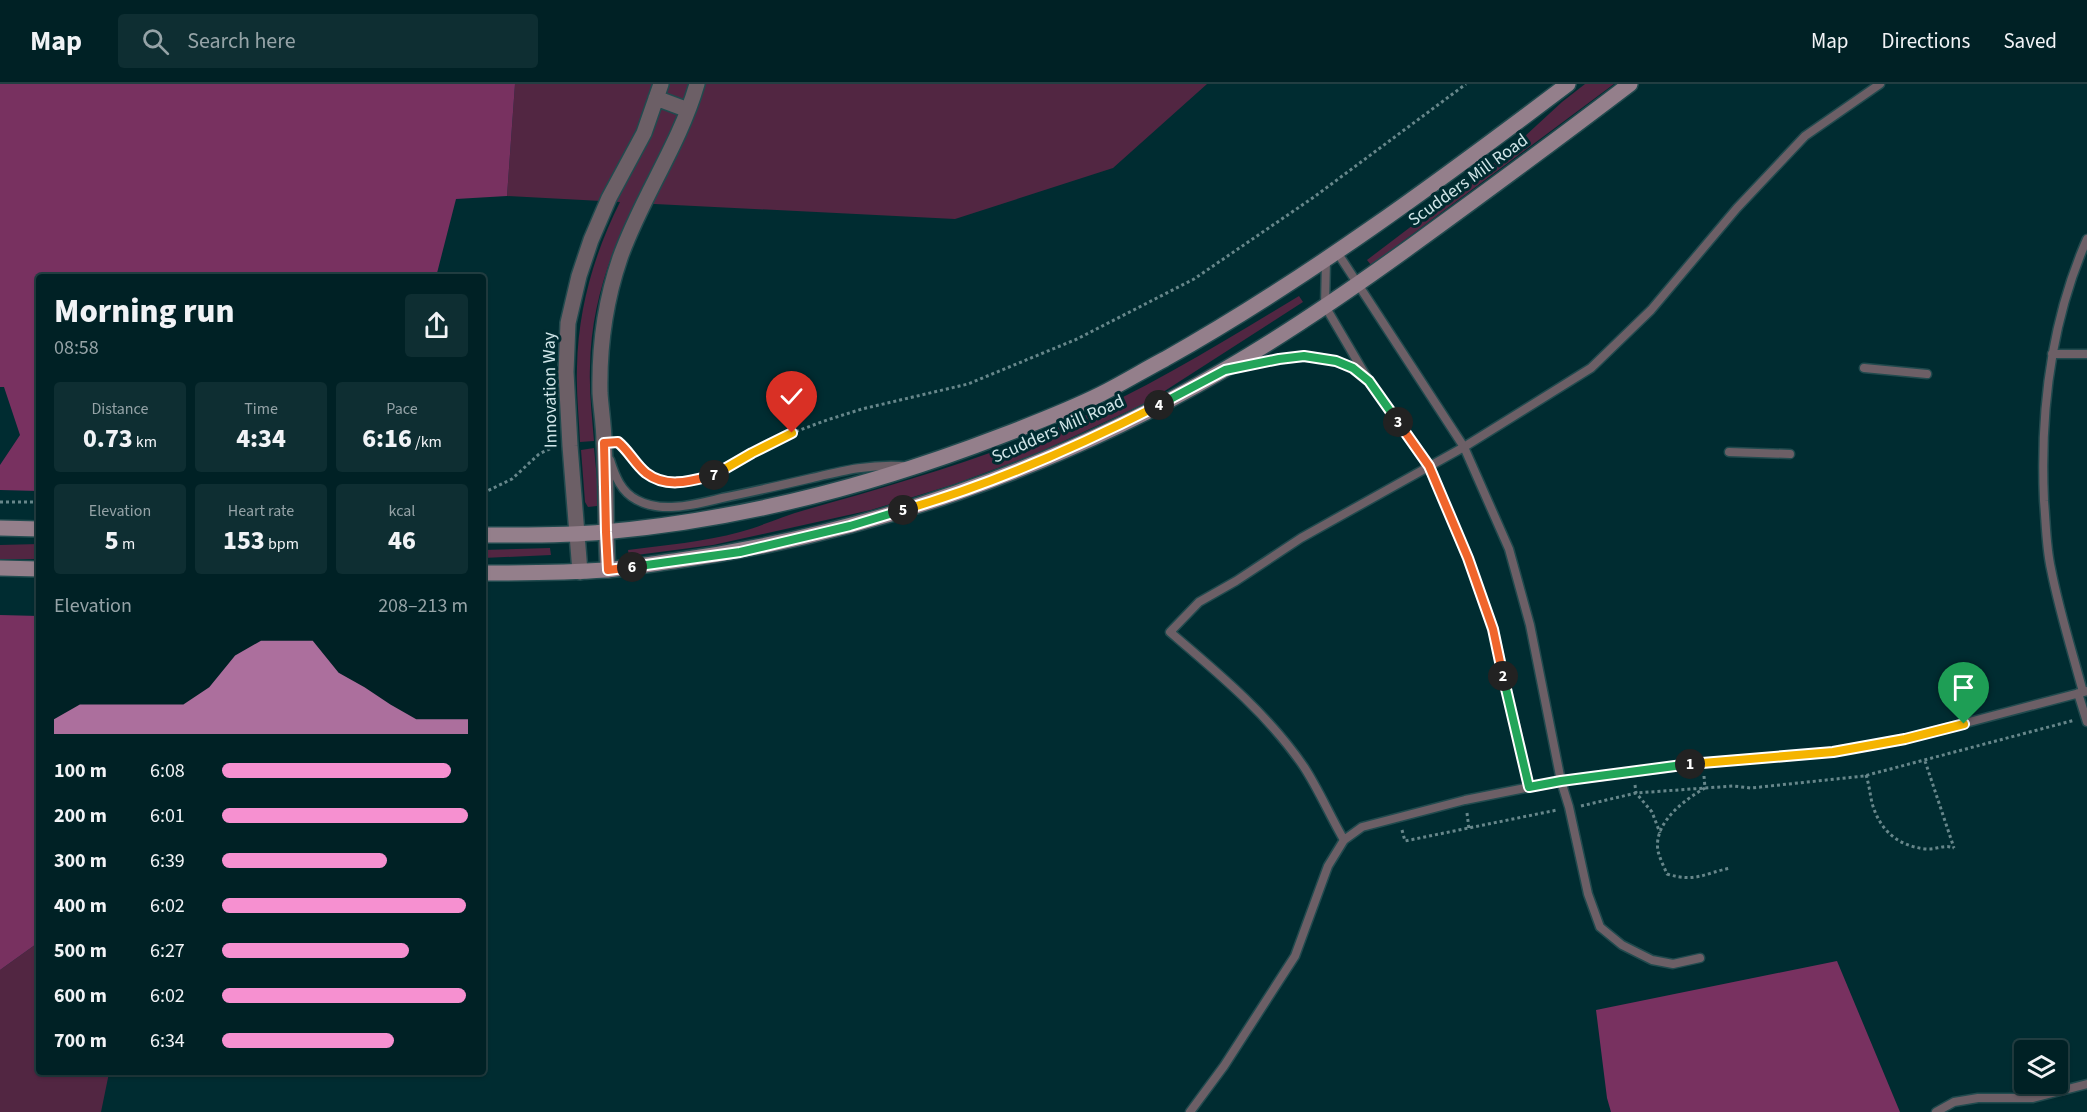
<!DOCTYPE html>
<html lang="en">
<head>
<meta charset="utf-8">
<style>
  body { margin:0; font-family:"Source Sans 3",sans-serif; background:#0e2e32; color:#f1f3f6; height:100vh; display:flex; flex-direction:column; font-size:22px; white-space:nowrap }
  * { box-sizing:border-box; margin:0 }
  p { font-size:20px; color:#95a3a7 }
  .icon { flex:none; width:33px; height:33px; fill:none; stroke:currentColor; stroke-width:2; stroke-linecap:round; stroke-linejoin:round }
  .map { position:relative; flex:1; overflow:hidden }
  .sheet { position:absolute; left:36px; top:190px; width:450px; height:801px; display:flex; flex-direction:column; background:#002125; border-radius:6px; box-shadow:0 2px 4px #0004,0 0 0 2px #223e42 }
  .sheet>* { flex:none }
  .tools { position:absolute; left:2014px; top:956px; display:grid; gap:12px }
  .tools a { display:grid; place-items:center; width:54px; height:54px; border-radius:6px; background:#002125; box-shadow:0 2px 4px #0004,0 0 0 2px #223e42; font-size:30px }
  .pin { position:absolute; display:grid; place-items:center; width:51px; height:51px; color:#fff; margin:-62px -26px; border-radius:50% 50% 50% 0; rotate:-45deg; box-shadow:0 0 6px #0007 }
  .pin .icon { rotate:45deg }
  .km { position:absolute; width:30px; height:30px; margin:-15px; border-radius:50%; background:#222; color:#fff; font-size:16px; line-height:30px; text-align:center }
  .round { display:grid; place-items:center; flex:none; width:63px; height:63px; border-radius:6px; background:#0e2e32 }
  .head { display:flex; align-items:center; justify-content:space-between; height:102px; padding:0 18px }
  h1 { font-size:33px; font-weight:800; line-height:45px }
  .figures { display:grid; grid-template-columns:repeat(3,1fr); gap:9px; height:102px; padding:6px 18px }
  .figures div { display:grid; align-content:center; border-radius:6px; background:#0e2e32; text-align:center }
  .figures b { font-size:26px; font-weight:800 }
  .figures small { font-size:16px; font-weight:400 }
  .figures p { font-size:16px }
  .chart { height:168px; padding:12px 18px }
  .chart p { display:flex; justify-content:space-between }
  .chart svg { width:100%; height:108px; margin-top:6px; fill:#f690d0; opacity:.7 }
  ul { padding:0 18px; list-style:none; font-size:20px }
  li { display:grid; grid-template-columns:96px 72px 1fr; align-items:center; height:45px }
  li i { height:15px; border-radius:8px; background:#f690d0 }
  header { display:flex; align-items:center; gap:36px; box-sizing:border-box; height:84px; padding:0 30px; background:#002125; border-bottom:2px solid #223e42 }
  header strong { font-size:28px }
  nav { display:flex; gap:33px; margin-inline-start:auto; font-size:21px }
  .search { width:420px; height:54px; background:#0e2e32; display:flex; align-items:center; gap:15px; box-sizing:border-box; padding:0 21px; border-radius:6px; color:#95a3a7; font-size:22px }
  .map>svg:first-child { display:block }
  .green { fill:#522642 }
  .forest { fill:#783160 }
  .lines { fill:none; stroke-linecap:round; stroke-linejoin:round }
  .lane-casing { stroke:#214a4e; stroke-width:11 }
  .street-casing { stroke:#214a4e; stroke-width:18 }
  .secondary-casing { stroke:#214a4e; stroke-width:18 }
  .path { stroke:#67878b; stroke-width:3; stroke-dasharray:3 3; stroke-linecap:butt }
  .lane { stroke:#6c5f66; stroke-width:8 }
  .street { stroke:#6c5f66; stroke-width:15 }
  .secondary { stroke:#947f8b; stroke-width:15 }
  .split-1-casing { stroke:#fff; stroke-width:12 }
  .split-2-casing { stroke:#fff; stroke-width:12 }
  .split-3-casing { stroke:#fff; stroke-width:12 }
  .split-4-casing { stroke:#fff; stroke-width:12 }
  .split-5-casing { stroke:#fff; stroke-width:12 }
  .split-6-casing { stroke:#fff; stroke-width:12 }
  .split-7-casing { stroke:#fff; stroke-width:12 }
  .split-8-casing { stroke:#fff; stroke-width:12 }
  .split-1 { stroke:#f5b400; stroke-width:8 }
  .split-2 { stroke:#22a559; stroke-width:8 }
  .split-3 { stroke:#f0652b; stroke-width:8 }
  .split-4 { stroke:#22a559; stroke-width:8 }
  .split-5 { stroke:#f5b400; stroke-width:8 }
  .split-6 { stroke:#22a559; stroke-width:8 }
  .split-7 { stroke:#f0652b; stroke-width:8 }
  .split-8 { stroke:#f5b400; stroke-width:8 }
  .labels { text-anchor:middle; dominant-baseline:central; stroke-width:6; stroke-linejoin:round; paint-order:stroke }
  .street-label { font-size:18px; fill:#d1e6e9; stroke:#002c31 }
</style>
</head>
<body>
<header>
<strong>Map</strong>
<div class="search"><svg class="icon" aria-label="search" viewBox="0 0 24 24"><circle cx="10" cy="10" r="6"/><path d="M15 15l6 6"/></svg>Search here</div>
<nav><a>Map</a><a>Directions</a><a>Saved</a></nav>
</header>
<div class="map">
<svg width="2087" height="1028" viewBox="0 0 2087 1028">
  <rect width="100%" height="100%" fill="#002c31"/>
  <!-- green -->
  <path class="green" d="M515,0H1207L1113,84L955,135L635,119C609,171 591,223 590,283C589,307 592,332 594,357L580,358C579,333 576,308 577,283C578,225 594,170 620,118L507,112Z
    M1585,0H1614L1371,181L1367,176L1500,75L1562,18Z
    M1299,212L1303,218L1146,319L1038,369L955,400L871,426L713,461L629,472L628,466C665,461 704,458 740,448C762,442 783,432 805,426C894,401 982,375 1068,339C1149,304 1224,257 1299,212Z
    M594,364L599,416L597,422L588,423L585,418L581,366Z
    M39,460V475H0V461Z
    M550,464L551,471L483,474V466Z
    M39,858V988L109,989L101,1028H0V886Z"/>
  <!-- forest -->
  <path class="forest" d="M0,0H515L507,112L456,115L436,193L39,194V407L0,406V381L20,351L4,303H0Z
    M0,531L39,532V858L0,886Z
    M1837,877L1900,1028H1611L1607,1014L1596,926Z"/>
  <g class="lines">
    <defs>
      <path id="lane" d="M1337,168L1464,363L1509,465L1530,541L1561,697L1569,723L1588,810L1600,843L1622,861L1652,876L1673,880L1700,874
        M1326,176L1325,222L1369,297L1429,382L1468,474L1493,545L1529,703
        M2052,270H2087
        M1236,284C1280,274 1326,262 1364,293
        M1864,284L1927,290
        M1729,368L1790,370
        M610,376C615,392 621,408 637,416C663,430 696,420 722,414C752,408 782,401 812,394C842,387 870,380 902,382
        M2083,608C2072,567 2059,526 2051,485C2046,463 2046,439 2044,417C2040,328 2051,237 2087,155
        M2078,609L2087,638
        M1344,756C1330,732 1319,706 1304,683C1269,631 1217,588 1170,548L1199,518L1236,497L1301,454L1464,363L1591,284L1651,226L1737,124L1805,52L1880,0
        M1190,1028L1224,982L1295,872L1328,782L1344,756L1362,743L1465,716L1561,697L1703,679L1833,668L1905,655L2087,607
        M1936,1028L1954,1018L1978,1014H2033L2087,1000"/>
      <path id="street" d="M656,14L688,26
        M608,486C605,443 607,401 604,359C604,342 601,325 600,309C599,263 605,218 620,174C641,114 679,62 697,0
        M580,488L570,362L566,288L568,239L579,192L591,156L609,114L644,49L661,0"/>
      <path id="secondary" d="M0,444L39,445
        M483,451C523,451 564,452 604,448C739,436 874,401 1001,352C1035,339 1069,326 1101,310C1123,299 1144,286 1165,275C1307,195 1438,98 1568,0
        M0,484L39,485
        M483,489C523,489 564,489 605,486C628,484 651,480 674,477C867,450 1053,385 1222,287C1288,249 1352,205 1414,160C1487,107 1559,54 1630,0"/>
    </defs>
    <!-- lane casing -->
    <use href="#lane" class="lane-casing"/>
    <!-- street casing -->
    <use href="#street" class="street-casing"/>
    <!-- secondary casing -->
    <use href="#secondary" class="secondary-casing"/>
    <!-- path -->
    <path class="path" d="M620,359L646,389L658,395L674,400L714,392L752,369L792,349L827,336L862,325L968,300L1077,255L1194,195L1314,113L1466,0
      M483,409L512,395L539,370L554,363
      M0,418H39
      M1925,677L1954,764
      M1866,691C1869,700 1870,710 1872,719C1880,747 1898,762 1926,765C1936,766 1944,760 1954,764
      M1704,692L1705,704C1684,716 1653,739 1658,767C1660,775 1664,783 1667,790C1696,799 1704,789 1731,784
      M1635,701L1636,709L1652,728L1660,749
      M1581,722L1636,709L1733,702L1751,704L1864,692L2075,636
      M1467,729L1469,745
      M1402,746L1405,757L1557,726"/>
    <!-- lane -->
    <use href="#lane" class="lane"/>
    <!-- street -->
    <use href="#street" class="street"/>
    <!-- secondary -->
    <use href="#secondary" class="secondary"/>
  </g>
  <g class="lines">
    <defs>
      <path id="split-1" d="M1690,680L1833,668L1905,655L1964,640"/>
      <path id="split-2" d="M1503,592L1529,703L1561,697L1690,680"/>
      <path id="split-3" d="M1398,338L1429,382L1468,474L1493,545L1503,592"/>
      <path id="split-4" d="M1159,321L1225,286L1279,275L1304,272L1336,277L1353,284L1369,297L1398,338"/>
      <path id="split-5" d="M903,426C991,401 1077,363 1159,321"/>
      <path id="split-6" d="M632,483L740,468L850,442L903,426"/>
      <path id="split-7" d="M632,483L608,486L606,448L604,359L618,358C629,367 635,380 646,389C667,405 691,397 714,391"/>
      <path id="split-8" d="M714,391L752,369L792,349"/>
    </defs>
    <!-- split-1 casing -->
    <use href="#split-1" class="split-1-casing"/>
    <!-- split-2 casing -->
    <use href="#split-2" class="split-2-casing"/>
    <!-- split-3 casing -->
    <use href="#split-3" class="split-3-casing"/>
    <!-- split-4 casing -->
    <use href="#split-4" class="split-4-casing"/>
    <!-- split-5 casing -->
    <use href="#split-5" class="split-5-casing"/>
    <!-- split-6 casing -->
    <use href="#split-6" class="split-6-casing"/>
    <!-- split-7 casing -->
    <use href="#split-7" class="split-7-casing"/>
    <!-- split-8 casing -->
    <use href="#split-8" class="split-8-casing"/>
    <!-- split-1 -->
    <use href="#split-1" class="split-1"/>
    <!-- split-2 -->
    <use href="#split-2" class="split-2"/>
    <!-- split-3 -->
    <use href="#split-3" class="split-3"/>
    <!-- split-4 -->
    <use href="#split-4" class="split-4"/>
    <!-- split-5 -->
    <use href="#split-5" class="split-5"/>
    <!-- split-6 -->
    <use href="#split-6" class="split-6"/>
    <!-- split-7 -->
    <use href="#split-7" class="split-7"/>
    <!-- split-8 -->
    <use href="#split-8" class="split-8"/>
  </g>
  <g class="labels">
    <!-- street labels -->
    <g class="street-label">
      <text transform="translate(1468 96) rotate(-36)">Scudders Mill Road</text>
      <text transform="translate(550 306) rotate(-91)">Innovation Way</text>
      <text transform="translate(1058 345) rotate(-24)">Scudders Mill Road</text>
    </g>
  </g>
</svg>
<div class="tools">
<a><svg class="icon" aria-label="layers" viewBox="0 0 24 24"><path d="M12 4l9 5-9 5-9-5zM3 14l9 5 9-5"/></svg></a>
</div>
<div class="pin" style="left:1964px;top:640px;background:#1e9e55"><svg class="icon" aria-label="arrive" viewBox="0 0 24 24"><path d="M6 21V4h12l-3 4 3 4H6"/></svg></div>
<div class="pin" style="left:792px;top:349px;background:#d93025"><svg class="icon" aria-label="check" viewBox="0 0 24 24"><path d="M5 12l5 5 9-10"/></svg></div>
<b class="km" style="left:1690px;top:680px">1</b>
<b class="km" style="left:1503px;top:592px">2</b>
<b class="km" style="left:1398px;top:338px">3</b>
<b class="km" style="left:1159px;top:321px">4</b>
<b class="km" style="left:903px;top:426px">5</b>
<b class="km" style="left:632px;top:483px">6</b>
<b class="km" style="left:714px;top:391px">7</b>
<section class="sheet">
<div class="head"><div><h1>Morning run</h1><p>08:58</p></div><a class="round"><svg class="icon" aria-label="share" viewBox="0 0 24 24"><path d="M12 15V3M7 8l5-5 5 5M5 13v7h14v-7"/></svg></a></div>
<div class="figures">
<div><p>Distance</p><b>0.73<small> km</small></b></div>
<div><p>Time</p><b>4:34</b></div>
<div><p>Pace</p><b>6:16<small> /km</small></b></div>
</div>
<div class="figures">
<div><p>Elevation</p><b>5<small> m</small></b></div>
<div><p>Heart rate</p><b>153<small> bpm</small></b></div>
<div><p>kcal</p><b>46</b></div>
</div>
<div class="chart"><p><span>Elevation</span>208–213 m</p>
<svg viewBox="0 0 160 44" preserveAspectRatio="none"><path d="M0 44V38L10 32L20 32L30 32L40 32L50 32L60 25L70 12L80 6L90 6L100 6L110 19L120 25L130 32L140 38L150 38L160 38V44z"/></svg>
</div>
<ul>
<li><b>100 m</b>6:08<i style="width:93%"></i></li>
<li><b>200 m</b>6:01<i style="width:100%"></i></li>
<li><b>300 m</b>6:39<i style="width:67%"></i></li>
<li><b>400 m</b>6:02<i style="width:99%"></i></li>
<li><b>500 m</b>6:27<i style="width:76%"></i></li>
<li><b>600 m</b>6:02<i style="width:99%"></i></li>
<li><b>700 m</b>6:34<i style="width:70%"></i></li>
</ul>
</section>
</div>
</body>
</html>
